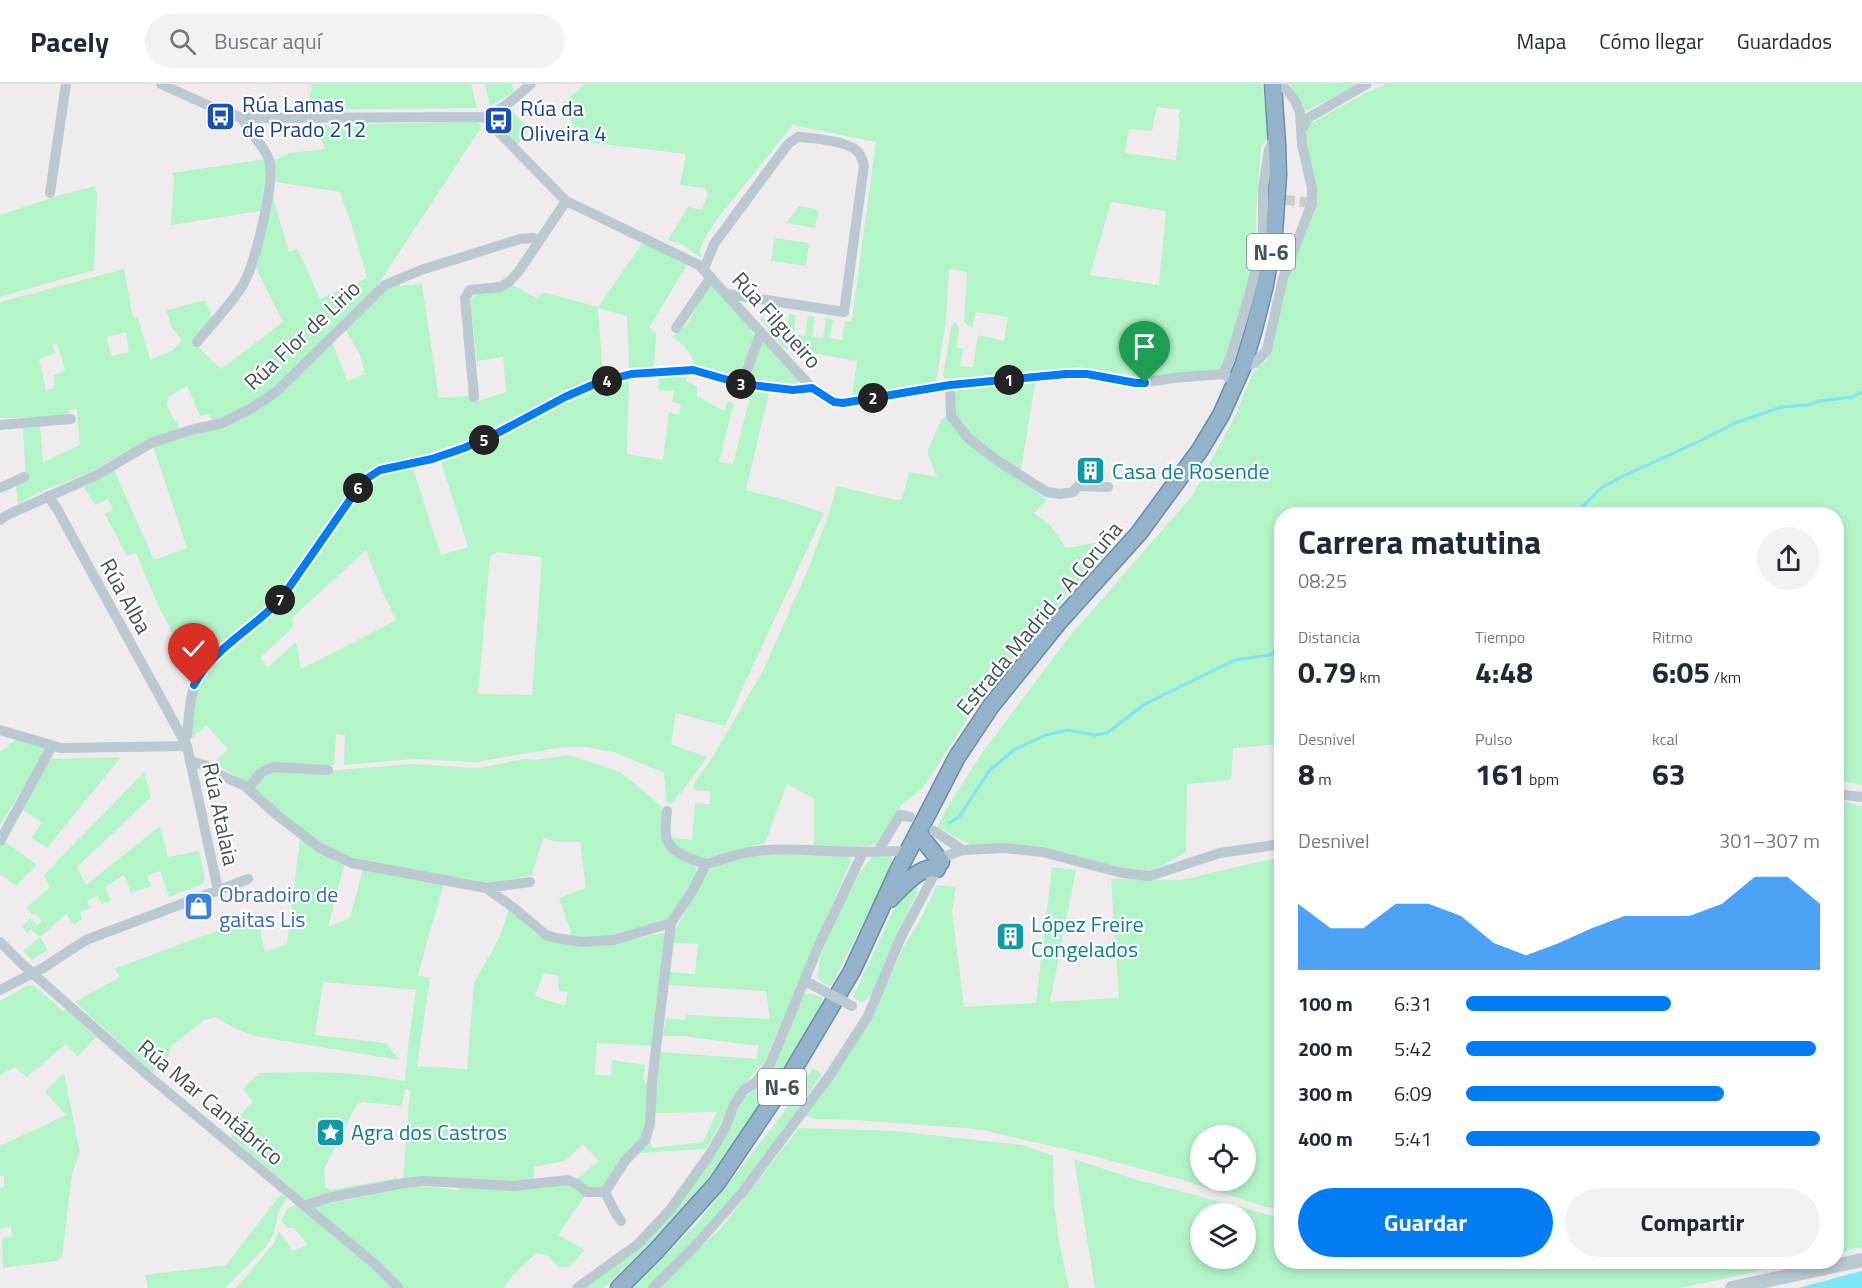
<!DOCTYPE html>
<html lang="es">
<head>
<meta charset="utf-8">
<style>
  body { margin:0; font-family:"Titillium Web",sans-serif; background:#f2f2f3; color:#1f2937; height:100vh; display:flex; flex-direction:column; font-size:22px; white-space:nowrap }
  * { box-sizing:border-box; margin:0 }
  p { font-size:20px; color:#747a83 }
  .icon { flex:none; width:33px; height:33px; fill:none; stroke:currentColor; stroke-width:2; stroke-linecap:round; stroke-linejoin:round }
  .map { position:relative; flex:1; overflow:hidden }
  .sheet { position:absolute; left:1274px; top:423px; width:570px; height:762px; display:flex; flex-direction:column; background:#fff; border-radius:24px; box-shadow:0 3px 9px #0003 }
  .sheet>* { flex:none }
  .buttons { position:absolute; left:1190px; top:1041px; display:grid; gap:12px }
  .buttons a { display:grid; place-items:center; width:66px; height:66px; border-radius:50%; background:#fff; box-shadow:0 3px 9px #0003; font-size:30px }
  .pin { position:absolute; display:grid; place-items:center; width:51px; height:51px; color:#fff; margin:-62px -26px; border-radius:50% 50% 50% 0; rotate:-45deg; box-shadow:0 0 6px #0007 }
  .pin .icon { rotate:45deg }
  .km { position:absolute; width:30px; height:30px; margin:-15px; border-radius:50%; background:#222; color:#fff; font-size:16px; line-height:30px; text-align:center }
  .round { display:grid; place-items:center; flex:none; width:63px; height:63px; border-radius:32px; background:#f2f2f3 }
  .summary { display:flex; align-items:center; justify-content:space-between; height:102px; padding:0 24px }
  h1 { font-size:33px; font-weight:700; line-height:45px }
  .figures { display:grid; grid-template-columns:repeat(3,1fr); gap:9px; height:102px; padding:6px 24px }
  .figures div { display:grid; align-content:center }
  .figures b { font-size:30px; font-weight:700 }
  .figures small { font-size:16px; font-weight:400 }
  .figures p { font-size:16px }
  .chart { height:168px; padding:12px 24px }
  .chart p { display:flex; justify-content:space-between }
  .chart svg { width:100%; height:108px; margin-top:6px; fill:#037bf3; opacity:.7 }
  .primary-button { display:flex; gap:12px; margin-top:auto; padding:12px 24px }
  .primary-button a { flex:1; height:69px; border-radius:36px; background:#037bf3; color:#fff; font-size:24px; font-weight:700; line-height:69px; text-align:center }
  .primary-button a+a { background:#f2f2f3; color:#1f2937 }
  ul { padding:0 24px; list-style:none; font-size:20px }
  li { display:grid; grid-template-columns:96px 72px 1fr; align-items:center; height:45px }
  li i { height:15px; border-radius:8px; background:#037bf3 }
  header { display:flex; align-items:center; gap:36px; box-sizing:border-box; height:84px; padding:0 30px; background:#fff; border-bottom:2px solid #e0e1e3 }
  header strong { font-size:28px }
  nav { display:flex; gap:33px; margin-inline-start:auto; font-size:21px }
  .search { width:420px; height:54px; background:#f2f2f3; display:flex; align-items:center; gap:15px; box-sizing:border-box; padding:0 21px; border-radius:33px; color:#747a83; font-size:22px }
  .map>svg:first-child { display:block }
  .green { fill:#b4f4c9; fill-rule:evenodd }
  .water { fill:#7ce5f6 }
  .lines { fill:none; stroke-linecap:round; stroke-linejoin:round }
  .stream { stroke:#7ce5f6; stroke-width:3 }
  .minor-tunnel { stroke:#cdcdd0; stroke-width:10; stroke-dasharray:10 5; stroke-linecap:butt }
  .trunk-casing { stroke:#698eae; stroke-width:19 }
  .minor { stroke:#bbc9d1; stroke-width:10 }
  .tertiary { stroke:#bbc9d1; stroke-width:14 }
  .trunk { stroke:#94b2c9; stroke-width:16 }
  .minor-bridge { stroke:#bbc9d1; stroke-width:10 }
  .route-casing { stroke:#fff; stroke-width:12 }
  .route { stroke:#037bf3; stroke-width:8 }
  .labels { text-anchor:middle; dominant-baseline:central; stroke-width:4.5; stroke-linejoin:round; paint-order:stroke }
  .shield { fill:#fff; stroke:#7b868d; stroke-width:1.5 }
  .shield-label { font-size:21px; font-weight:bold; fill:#43525c }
  .transit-label { font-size:22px; fill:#164399; stroke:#fff; text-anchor:start }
  .street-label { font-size:22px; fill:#43525c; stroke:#fff }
  .culture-label { font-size:22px; fill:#0d838f; stroke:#fff; text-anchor:start }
  .shop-label { font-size:22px; fill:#366cbe; stroke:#fff; text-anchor:start }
</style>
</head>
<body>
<header>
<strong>Pacely</strong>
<div class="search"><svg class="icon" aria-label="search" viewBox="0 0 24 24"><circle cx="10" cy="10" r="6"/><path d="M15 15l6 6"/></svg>Buscar aquí</div>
<nav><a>Mapa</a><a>Cómo llegar</a><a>Guardados</a></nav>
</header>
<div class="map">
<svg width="1862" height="1204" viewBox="0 0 1862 1204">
  <rect width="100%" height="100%" fill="#f0eced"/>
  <!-- green -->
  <path class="green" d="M311,0H471L477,24L306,26L312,4Z
    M485,0H512L514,8L490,22Z
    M585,0H1262L1269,52L1261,63L1256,128L1257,173L1222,285L1134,294L1079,283L1047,287L945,295L943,292L951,243L955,238L959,243L957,264L963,265L960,282L973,283L978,251L1004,257L1008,233L976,228L972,244L964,238L967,188L949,185L946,237L936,298L852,313L857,277L783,264L760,235L763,233L771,242L773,228L778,229L775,248L787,249L789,230L796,231L794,250L805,252L808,232L815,233L812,253L823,254L826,234L833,236L830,254L842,256L845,237L851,238L852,235L876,58L793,41L717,135L704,156L700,166L701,174L679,159L668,156L688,123L701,126L708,110L705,104L680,101L686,70L578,57L569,31L561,21ZM1157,23L1181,26L1178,32L1180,37L1176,76L1125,69L1129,45L1152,47ZM1111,118L1166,127L1159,201L1090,191Z
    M1290,0H1360L1306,27Z
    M1386,0H1862V701L1836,696V430H1281V660L1233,664L1231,696L1187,700L1186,768L1156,785L1138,788L971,761L937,743L947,724L980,672L1069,553L1192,412L1233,336L1254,287L1267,277L1286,197L1312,129L1305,55L1308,41L1366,9Z
    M511,26L530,45L516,62L497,41L498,37Z
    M477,38L482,42L377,202L272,307L238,329L213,338L209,330L200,332L187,302L169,313L166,320L180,345L121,371L85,391L44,406L18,420L16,401L26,396L23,344L40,343L43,378L80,361L77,325L69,326L70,330L53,333L0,334V218L124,185L133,234L138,233L150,276L173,266L182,256L172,244L166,226L205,216L213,234L195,260L221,285L283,238L254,180L271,107L289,168L298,165L320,215L367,194L353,145L340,108L275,98L274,76L291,69L325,65L316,41ZM126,248L129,268L111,272L107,253ZM57,260L65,286L54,291V304L46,306L39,275L55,269L53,261Z
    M266,75V86L261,127L171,141L174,95L172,89Z
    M95,102L97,109L94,186L0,213V131L57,112Z
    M799,122L818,126L815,144L786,139Z
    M774,154L809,159L806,182L771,177Z
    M644,157L688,179L649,244L656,249L654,284L629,287L627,232L598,224L603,294L494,348L435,371L385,382L367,388L352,404L283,508L194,591L158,521L136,469L127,472L105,430L113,426L108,415L95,421L84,403L113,384L154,476L187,464L153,362L229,341L332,258L347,297L365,290L360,271L345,245L386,204L399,197L400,202L422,200L439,314L469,312L478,317L506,308L503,273L477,277L470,217L478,209L513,201L538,215L543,208L598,223Z
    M713,202L750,244L754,253L739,293L734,294L695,282C691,268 684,261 672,253L687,240L708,204Z
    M763,256L798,295L797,301L750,298L748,293Z
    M689,290L686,297L697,303V312L724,327L728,317L734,319L719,378L733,380L752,305L769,309L746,406L783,415L824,429L725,642L676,629L671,660L707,673L685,704L671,720L667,719L664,689L614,668L584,663H563L476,678L414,675L344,681L345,651L336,650L334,681L310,683L272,680L246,699L214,679L228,665L206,641L191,655L189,653L197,601L213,577L274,527L363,400L382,388L412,382L441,471L468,463L440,375L602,300L629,294L627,370L663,376L669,328L679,331L681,320L672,318L674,307L658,306L659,293ZM366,466L383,510L397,536L301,585L296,558L268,583L260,574L293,543L292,534ZM497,468L542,473L532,611L478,610L490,473Z
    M1035,299L1021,386C999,372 958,351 952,323C951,318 955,311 957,305Z
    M946,332L962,352L1047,416L1034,429L1051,442L1066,464L1108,457L1115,460L1083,493L1005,584L973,626L923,704L900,722L898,730L880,762L873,761L856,763H814V715L787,700L765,759C741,763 704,784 681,768C676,765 672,758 669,753L692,756L695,719L710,720V707L694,706L695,698L710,677L763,587L808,485L827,435L837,402L895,416L902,415L909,388L937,393L927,368L942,334Z
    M18,654L44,664V671L0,741V668Z
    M569,671L620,688L660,721L664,729L663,752L694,779L697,789L671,834L605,854L573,855L559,814L586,804L580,758H559L543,754L532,791L485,801L344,774L316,759L251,704L272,685L313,688L411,680L478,684L525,675L535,676Z
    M121,673L47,764L31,754L42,739L22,725L48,675Z
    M144,688L151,713L77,783L86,801L160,742L168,773L199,767L205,795L202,800L169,813L160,787L147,792L151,802L131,809L124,791L105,803L111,817L101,820L98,812L87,817L90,824L80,828L82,835L74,841L66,830L40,853L48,866L32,876L23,867L40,853L31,845L27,849L22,843L30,834L37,841L42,837L35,830L33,831L26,824L50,803L44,791Z
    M1836,716L1862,722V1163L1836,1169Z
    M300,756L345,778L328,843L350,834L363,785L444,798L418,891L430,894L417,982L467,985L474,899L499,854L509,825L537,851L577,861L598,862L632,856L666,848L654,962L597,959L595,991H611L612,976L645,981L643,996L647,999V1042L641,1057L602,1105L591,1104L576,1095L599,1077L583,1060L565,1077L534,1083L533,1097L503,1099L403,1095L410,1006L405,1005L402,1022L363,1018L357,1020L324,1085L325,1103L330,1106L393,1095L397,1090L395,1098L309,1116L302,1113L231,1053L234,1037L253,1018L243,1005L259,989C274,989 290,988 306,988C339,988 372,991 405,997L409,956L416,906L323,898L315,951L386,959L399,976L255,952L236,945L215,933L204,936L171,962L167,977L152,988L75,918L120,893L114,885L257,832L265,868L287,860ZM544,889L558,892L559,907L568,908L565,922L540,914L535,911Z
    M4,757L37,781L16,802L0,790V763Z
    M882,770L892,773L893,780L831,902L823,899L817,893L820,874L834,837L860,788L873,772Z
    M756,771H849L851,776L765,977L740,1005L706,1065L638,1069L649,1056L653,1064L703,1058L717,1028L653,1029L660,968L756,975L759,962L682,952H663L666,934L685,936L687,931L770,935L766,907L669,901V888L695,890L698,860L673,859L675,846L709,786L715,782Z
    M1281,773V1125L1266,1123L1186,1097L1078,1068L977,1045L858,1036L814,1035L805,1032L857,957L876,924L904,862L919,838L937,801L956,803L952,827L964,923L1036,919L1052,783L1076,786L1050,918L1119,914L1111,795L1181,796ZM1200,1052H1245V1096H1200Z
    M917,796V809L895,855L874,907L865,917L861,918L853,913L899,814Z
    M28,901L35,902L63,927L66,925L96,953L78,973L66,960L27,993L15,983L0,991V917Z
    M810,909L823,914L806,954L783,992L721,1078L670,1140L608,1200L603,1204H584L638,1164L728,1048L743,1015L752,1007L777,973L804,911Z
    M813,984L822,990L773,1062L727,1121L647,1204H633L700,1136L781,1032Z
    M64,989L80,1069L72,1090L62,1173L56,1177L3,1184L2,1155L12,1152L11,1142L0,1145V1104L4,1103V1092H0V1062L66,1031L45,1008Z
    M799,1044L894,1047L1023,1061L1053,1072L1054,1121L1059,1157L1069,1204H657L721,1144Z
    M1074,1075L1134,1095L1281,1134V1178H1800L1680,1204H1095ZM1200,1130H1245V1174H1200Z
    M554,1100L576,1102L586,1110L558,1151L585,1166L569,1183H559L548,1172L536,1169L515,1189L503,1204H405L374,1175L313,1123L408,1103H433L459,1106L460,1101Z
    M281,1110L287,1114L279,1126L274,1150L265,1164L225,1204H148L145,1191L226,1181Z
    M296,1120L395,1204H236L274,1159L279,1147L293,1167L308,1161L294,1144H288L281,1137L287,1125Z"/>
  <!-- water -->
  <path class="water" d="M1862,1187V1204H1798Z"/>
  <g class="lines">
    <!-- stream -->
    <path class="stream" d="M1569,430L1581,424L1601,404L1617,395L1702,356L1735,339L1781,323L1808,321L1819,317L1852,313L1862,308
      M949,739L959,733L989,687L1015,665L1046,651L1068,646L1095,651L1107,649L1145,620L1235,576L1270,571L1281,562"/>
    <!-- minor-tunnel -->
    <path class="minor-tunnel" d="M1270,114L1312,119"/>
    <defs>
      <path id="trunk" d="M918,749L941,778
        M890,815C901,804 921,780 937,785
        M619,1204L656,1167L717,1099L792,988L852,887L898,787L957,673L991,622L1058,539L1139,449L1200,366L1221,331L1243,282L1254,245L1265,201L1274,149L1278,91L1277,60L1273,0"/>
    </defs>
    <!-- trunk casing -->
    <use href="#trunk" class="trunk-casing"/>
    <!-- minor -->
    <path class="minor" d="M161,0L216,25L242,34L484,33C503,26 516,13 531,0
      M484,33L566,117L699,181L812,304L834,318L843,319L950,301L1077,289L1140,299L1173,294L1223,290L1236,298
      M1302,45L1308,34L1367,0
      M50,109L66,0
      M704,185L714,160L788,60L798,53C812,54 849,57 858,68C862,72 862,76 864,81L844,228L727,210
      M676,244L711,193
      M197,258C211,241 236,215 245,197C255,177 276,96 269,76C264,60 249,50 242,34
      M1243,282L1255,279L1267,266L1283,194L1312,119V104L1302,61L1300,28L1294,15L1286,5L1276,0
      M1223,290L1230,275L1244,229L1263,160V104L1269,66L1274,55
      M742,300L759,253L762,250
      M950,301L951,332L968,354L998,377L1047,408L1060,410L1073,408L1078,402L1108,403
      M474,313L465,214L470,206L500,203L509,198L519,187L566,117
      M0,341L71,335
      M0,404L24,393
      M48,412L56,423L187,662L218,806
      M0,436L7,431L97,391L151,359L191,346L222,339L252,324L277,307L385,201L421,186L520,155L533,154L538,157
      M0,646L61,664L187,662
      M183,655L187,651C189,635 189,615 195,600C206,568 257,541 281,515L363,397L380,386L432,375L464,365L492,352L565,313L597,299L631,290L693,286L742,300L793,306L812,304
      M190,677L207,682L220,691L245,702L278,732L320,764L352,779L486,804L514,824L546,851L556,854L582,858L614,856L671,839L693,806L706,780C722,776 739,769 756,767C781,764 805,766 830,767C856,769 882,767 909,767
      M248,704L262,688L273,683L328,686
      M1836,710L1862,713
      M667,727C666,735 665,744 666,751C667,769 692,775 706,780
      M934,747L963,766
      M0,757L52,662
      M879,766L900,731L910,733
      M486,804L530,798
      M0,858L21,879L151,994L377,1182L399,1204
      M805,897L822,906
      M0,906L43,884L86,856L248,795
      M605,1108L615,1128L621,1137
      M306,1123L309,1120L332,1113L404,1099L424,1097L513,1102L568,1096L577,1100L587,1108H605L625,1077L645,1056L650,1040L652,998L671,839
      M577,1204L638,1160L670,1126L710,1070L726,1042L734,1021L744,1006L756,998L770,980L819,861L863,768
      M653,1204L695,1162L742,1109L830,991L868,932L901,853L937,785L946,772L963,766L1004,764L1042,768L1122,789L1150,792L1220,769L1281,760"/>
    <!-- tertiary -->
    <path class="tertiary" d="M1732,1204L1862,1176"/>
    <!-- trunk -->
    <use href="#trunk" class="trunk"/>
    <!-- minor-bridge -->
    <path class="minor-bridge" d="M822,906L852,922"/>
  </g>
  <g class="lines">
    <defs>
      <path id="route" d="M194,601C213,564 253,545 281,515L363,397L380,386L432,375L464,364L492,352L565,313L597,299L631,290L693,286L742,300L793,306L812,304L834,318L843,319L950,301L1066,290H1087L1136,299H1145"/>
    </defs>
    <!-- route casing -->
    <use href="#route" class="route-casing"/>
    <!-- route -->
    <use href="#route" class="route"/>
  </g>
  <!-- icons -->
  <defs>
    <symbol id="bus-square" viewBox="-11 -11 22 22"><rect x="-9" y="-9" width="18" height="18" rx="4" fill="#1a4fb4" stroke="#fff"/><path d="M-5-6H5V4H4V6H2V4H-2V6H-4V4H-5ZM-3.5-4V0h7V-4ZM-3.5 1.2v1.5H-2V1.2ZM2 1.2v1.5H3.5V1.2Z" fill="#fff"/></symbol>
    <symbol id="building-square" viewBox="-11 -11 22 22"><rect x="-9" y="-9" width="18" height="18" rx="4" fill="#0f9aa8" stroke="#fff"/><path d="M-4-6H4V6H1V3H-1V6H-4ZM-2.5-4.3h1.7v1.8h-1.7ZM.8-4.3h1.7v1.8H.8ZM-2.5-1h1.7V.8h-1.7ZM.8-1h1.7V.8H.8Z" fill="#fff"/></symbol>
    <symbol id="shop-square" viewBox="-11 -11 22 22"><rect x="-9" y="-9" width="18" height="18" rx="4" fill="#3f7fe0" stroke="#fff"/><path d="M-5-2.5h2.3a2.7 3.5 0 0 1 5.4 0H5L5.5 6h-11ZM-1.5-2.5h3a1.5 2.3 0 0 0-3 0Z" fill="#fff"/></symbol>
    <symbol id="sight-square" viewBox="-11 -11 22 22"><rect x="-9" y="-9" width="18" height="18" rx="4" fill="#0f9aa8" stroke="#fff"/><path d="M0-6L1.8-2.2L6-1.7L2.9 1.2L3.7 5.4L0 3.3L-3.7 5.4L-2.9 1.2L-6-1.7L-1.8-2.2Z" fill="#fff"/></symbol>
  </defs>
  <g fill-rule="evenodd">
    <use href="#bus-square" x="204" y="16" width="33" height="33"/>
    <use href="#bus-square" x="482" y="20" width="33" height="33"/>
    <use href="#building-square" x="1074" y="370" width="33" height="33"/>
    <use href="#shop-square" x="182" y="806" width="33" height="33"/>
    <use href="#building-square" x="994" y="836" width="33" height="33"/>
    <use href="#sight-square" x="314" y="1032" width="33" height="33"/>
  </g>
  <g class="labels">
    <!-- shield labels -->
    <g class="shield">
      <rect x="1247" y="150" width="48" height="36" rx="4.5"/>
      <rect x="758" y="985" width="48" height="36" rx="4.5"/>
    </g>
    <g class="shield-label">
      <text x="1271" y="168">N-6</text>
      <text x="782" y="1003">N-6</text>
    </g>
    <!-- transit labels -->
    <g class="transit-label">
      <text x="242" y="20">Rúa Lamas<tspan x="242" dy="25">de Prado 212</tspan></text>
      <text x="520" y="24">Rúa da<tspan x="520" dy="25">Oliveira 4</tspan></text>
    </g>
    <!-- street labels -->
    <g class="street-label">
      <text transform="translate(777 236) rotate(48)">Rúa Filgueiro</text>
      <text transform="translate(302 251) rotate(-43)">Rúa Flor de Lirio</text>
      <text transform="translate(126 512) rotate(61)">Rúa Alba</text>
      <text transform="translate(1039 534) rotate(-50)">Estrada Madrid - A Coruña</text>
      <text transform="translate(221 730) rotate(78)">Rúa Atalaia</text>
      <text transform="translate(211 1018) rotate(40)">Rúa Mar Cantábrico</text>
    </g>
    <!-- culture labels -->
    <g class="culture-label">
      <text x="1112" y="387">Casa de Rosende</text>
      <text x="1031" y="840">López Freire<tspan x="1031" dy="25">Congelados</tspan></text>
      <text x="351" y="1048">Agra dos Castros</text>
    </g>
    <!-- shop labels -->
    <g class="shop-label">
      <text x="219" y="810">Obradoiro de<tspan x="219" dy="25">gaitas Lis</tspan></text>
    </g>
  </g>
</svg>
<div class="buttons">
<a><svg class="icon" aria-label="locate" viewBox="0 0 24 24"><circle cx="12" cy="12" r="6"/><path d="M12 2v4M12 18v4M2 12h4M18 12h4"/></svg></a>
<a><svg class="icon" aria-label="layers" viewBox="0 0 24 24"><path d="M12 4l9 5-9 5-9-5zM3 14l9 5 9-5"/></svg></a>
</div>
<div class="pin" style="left:1145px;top:299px;background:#1e9e55"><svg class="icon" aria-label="arrive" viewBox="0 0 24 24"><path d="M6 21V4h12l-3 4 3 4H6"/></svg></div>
<div class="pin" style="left:194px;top:601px;background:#d93025"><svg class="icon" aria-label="check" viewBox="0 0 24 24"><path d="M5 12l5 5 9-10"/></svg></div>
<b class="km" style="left:1009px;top:296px">1</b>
<b class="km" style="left:873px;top:314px">2</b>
<b class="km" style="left:741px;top:300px">3</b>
<b class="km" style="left:607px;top:297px">4</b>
<b class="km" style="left:484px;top:356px">5</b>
<b class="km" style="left:358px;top:404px">6</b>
<b class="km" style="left:280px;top:516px">7</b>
<section class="sheet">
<div class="summary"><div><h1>Carrera matutina</h1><p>08:25</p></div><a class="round"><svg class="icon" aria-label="share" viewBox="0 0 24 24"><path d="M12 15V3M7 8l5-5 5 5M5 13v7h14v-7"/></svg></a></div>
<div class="figures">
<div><p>Distancia</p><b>0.79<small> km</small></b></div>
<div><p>Tiempo</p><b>4:48</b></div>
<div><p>Ritmo</p><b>6:05<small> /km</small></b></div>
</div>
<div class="figures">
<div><p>Desnivel</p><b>8<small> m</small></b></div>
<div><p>Pulso</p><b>161<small> bpm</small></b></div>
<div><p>kcal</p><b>63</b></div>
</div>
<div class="chart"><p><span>Desnivel</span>301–307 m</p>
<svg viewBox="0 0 160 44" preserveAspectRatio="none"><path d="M0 44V17L10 27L20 27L30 17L40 17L50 22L60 33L70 38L80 33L90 27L100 22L110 22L120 22L130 17L140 6L150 6L160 17V44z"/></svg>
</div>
<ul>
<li><b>100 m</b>6:31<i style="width:58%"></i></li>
<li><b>200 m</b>5:42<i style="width:99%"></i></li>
<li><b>300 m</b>6:09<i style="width:73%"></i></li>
<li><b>400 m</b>5:41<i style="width:100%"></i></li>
</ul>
<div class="primary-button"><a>Guardar</a><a>Compartir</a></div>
</section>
</div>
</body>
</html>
